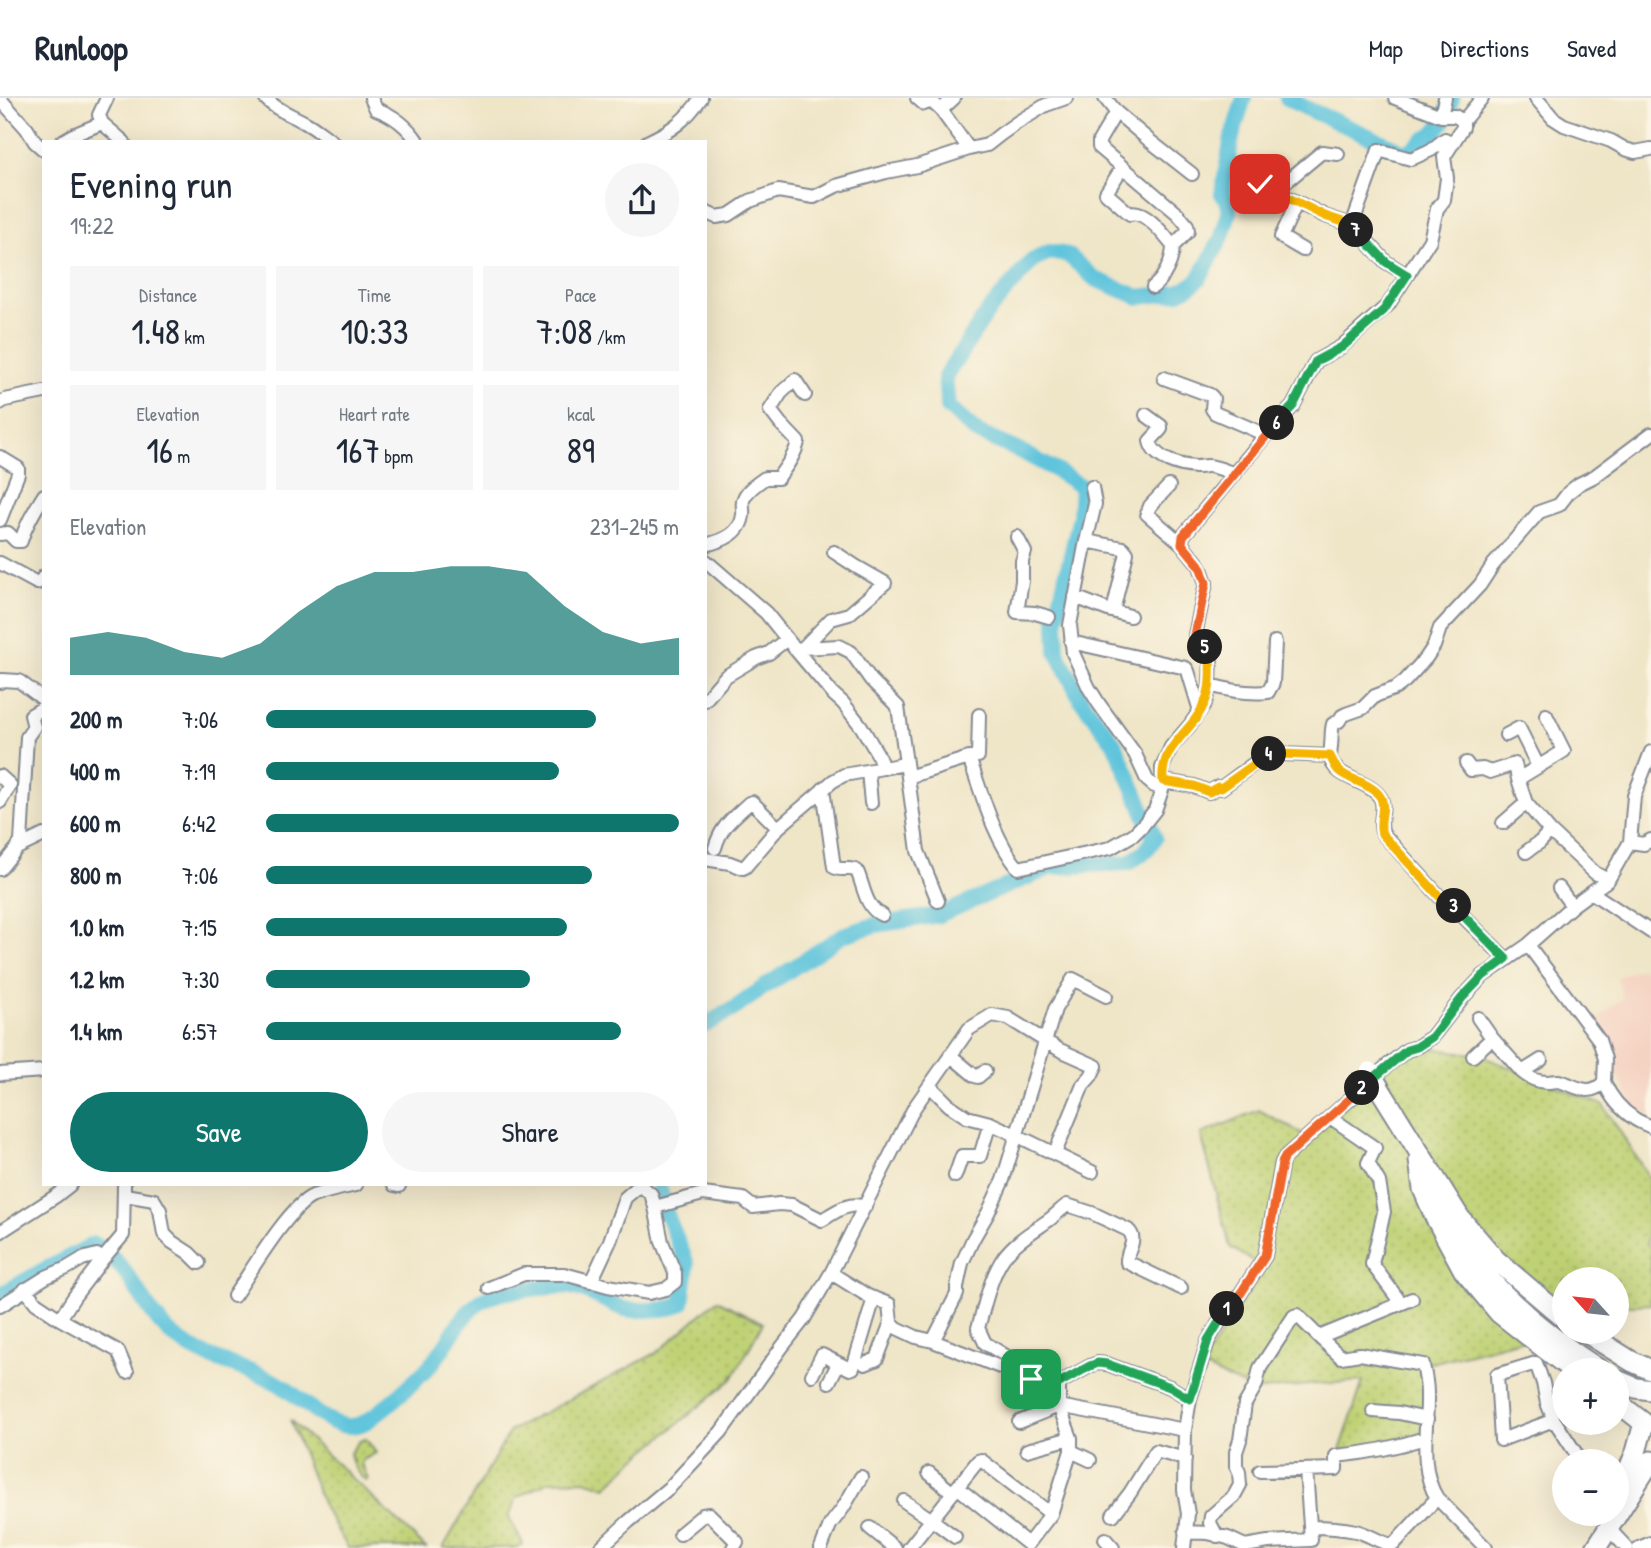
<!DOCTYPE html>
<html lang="en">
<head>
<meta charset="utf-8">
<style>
  body { margin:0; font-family:"Patrick Hand",sans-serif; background:#f6f6f7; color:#1f2937; height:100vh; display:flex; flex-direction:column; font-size:26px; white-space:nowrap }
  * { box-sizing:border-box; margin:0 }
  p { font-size:23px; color:#747a83 }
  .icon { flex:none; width:38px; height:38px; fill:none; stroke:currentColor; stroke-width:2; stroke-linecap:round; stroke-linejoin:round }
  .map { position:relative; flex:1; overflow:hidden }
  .details { position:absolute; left:42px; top:42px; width:665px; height:1046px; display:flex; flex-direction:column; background:#fff; border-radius:0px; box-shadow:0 7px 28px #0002 }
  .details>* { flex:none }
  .needle { width:46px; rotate:297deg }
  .fabs { position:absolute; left:1552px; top:1169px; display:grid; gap:14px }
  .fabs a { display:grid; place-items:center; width:77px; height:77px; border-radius:50%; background:#fff; box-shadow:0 7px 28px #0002; font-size:35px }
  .pin { position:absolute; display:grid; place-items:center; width:60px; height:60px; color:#fff; margin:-30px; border-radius:14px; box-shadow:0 4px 10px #0006 }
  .km { position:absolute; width:35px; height:35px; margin:-18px; border-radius:50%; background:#222; color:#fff; font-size:19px; line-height:35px; text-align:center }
  .round { display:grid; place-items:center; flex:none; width:74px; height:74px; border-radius:37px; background:#f6f6f7 }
  .overview { display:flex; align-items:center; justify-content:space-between; height:119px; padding:0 28px }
  h1 { font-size:38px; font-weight:600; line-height:52px }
  .metrics { display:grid; grid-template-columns:repeat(3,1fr); gap:10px; height:119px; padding:7px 28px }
  .metrics div { display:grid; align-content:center; border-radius:0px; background:#f6f6f7; text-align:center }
  .metrics b { font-size:35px; font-weight:600 }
  .metrics small { font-size:19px; font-weight:400 }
  .metrics p { font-size:19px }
  .chart { height:196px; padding:14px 28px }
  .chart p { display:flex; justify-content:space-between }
  .chart svg { width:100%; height:126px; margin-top:7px; fill:#0f766e; opacity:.7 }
  .button { display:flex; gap:14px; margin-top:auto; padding:14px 28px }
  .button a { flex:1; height:80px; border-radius:42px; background:#0f766e; color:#fff; font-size:28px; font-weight:600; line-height:80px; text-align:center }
  .button a+a { background:#f6f6f7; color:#1f2937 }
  ul { padding:0 28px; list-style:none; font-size:23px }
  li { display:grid; grid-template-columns:112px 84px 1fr; align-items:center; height:52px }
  li i { height:18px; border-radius:9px; background:#0f766e }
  header { display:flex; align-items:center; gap:42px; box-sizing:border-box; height:98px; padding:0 35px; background:#fff; border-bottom:2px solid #e0e1e3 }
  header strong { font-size:33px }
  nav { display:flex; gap:38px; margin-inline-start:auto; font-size:24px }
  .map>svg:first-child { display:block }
  .built { fill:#f5d3c2 }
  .grass { fill:url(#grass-dots); stroke:#6d8069; stroke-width:2 }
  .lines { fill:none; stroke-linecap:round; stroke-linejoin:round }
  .river { stroke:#5fc4dc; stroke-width:16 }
  .minor-casing { stroke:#858a92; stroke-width:16 }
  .highway-casing { stroke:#858a92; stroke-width:23 }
  .minor { stroke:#fff; stroke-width:12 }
  .highway { stroke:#fff; stroke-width:19 }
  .highway-bridge-casing { stroke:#858a92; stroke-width:23; stroke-linecap:butt }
  .highway-bridge { stroke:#fff; stroke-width:19 }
  .split-1-casing { stroke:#fff; stroke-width:14 }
  .split-2-casing { stroke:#fff; stroke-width:14 }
  .split-3-casing { stroke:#fff; stroke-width:14 }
  .split-4-casing { stroke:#fff; stroke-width:14 }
  .split-5-casing { stroke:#fff; stroke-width:14 }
  .split-6-casing { stroke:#fff; stroke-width:14 }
  .split-7-casing { stroke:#fff; stroke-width:14 }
  .split-8-casing { stroke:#fff; stroke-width:14 }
  .split-1 { stroke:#22a559; stroke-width:9 }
  .split-2 { stroke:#f0652b; stroke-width:9 }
  .split-3 { stroke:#22a559; stroke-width:9 }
  .split-4 { stroke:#f5b400; stroke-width:9 }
  .split-5 { stroke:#f5b400; stroke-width:9 }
  .split-6 { stroke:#f0652b; stroke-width:9 }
  .split-7 { stroke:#22a559; stroke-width:9 }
  .split-8 { stroke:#f5b400; stroke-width:9 }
</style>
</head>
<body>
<header>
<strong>Runloop</strong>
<nav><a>Map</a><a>Directions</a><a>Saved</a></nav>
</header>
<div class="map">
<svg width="1651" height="1450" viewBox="0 0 1651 1450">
  <defs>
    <pattern id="grass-dots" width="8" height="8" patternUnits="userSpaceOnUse" patternTransform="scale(1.75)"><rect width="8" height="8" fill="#bfd174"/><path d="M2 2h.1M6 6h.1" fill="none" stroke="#a4b467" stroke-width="1.8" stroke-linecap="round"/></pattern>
  </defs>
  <rect width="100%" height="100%" fill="#fcf5e5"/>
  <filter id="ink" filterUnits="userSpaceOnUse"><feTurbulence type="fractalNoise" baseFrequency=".0143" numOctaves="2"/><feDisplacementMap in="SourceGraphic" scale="14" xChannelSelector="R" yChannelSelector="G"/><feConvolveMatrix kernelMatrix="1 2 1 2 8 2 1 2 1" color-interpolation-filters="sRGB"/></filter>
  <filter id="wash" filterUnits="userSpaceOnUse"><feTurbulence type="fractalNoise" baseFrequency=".00686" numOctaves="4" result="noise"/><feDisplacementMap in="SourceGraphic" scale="28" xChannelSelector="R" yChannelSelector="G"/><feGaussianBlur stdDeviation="1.57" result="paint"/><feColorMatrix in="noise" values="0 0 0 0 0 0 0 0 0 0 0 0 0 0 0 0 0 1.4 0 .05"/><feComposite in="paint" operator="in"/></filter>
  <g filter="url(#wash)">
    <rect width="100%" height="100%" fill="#efe5c7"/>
    <!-- built -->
    <path class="built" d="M1642,870L1646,874L1651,872V1017L1634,1009L1607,957L1593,925L1623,900L1617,879Z"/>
    <!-- grass -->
    <path class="grass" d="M1410,947L1479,957L1603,1007L1649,1079L1647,1145L1651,1150V1206L1617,1208V1181H1564V1234H1577L1573,1238L1521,1242L1423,1267L1425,1340L1340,1353L1363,1283L1317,1286L1254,1293L1201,1268L1263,1169L1230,1149L1201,1036L1259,1012L1310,1040Z
      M717,1202L763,1225L732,1281L633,1363L606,1389L585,1382L549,1383L516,1400L509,1420L523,1446L517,1450H443L510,1333L658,1254Z
      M290,1322L426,1450H348L323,1408Z
      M366,1341L376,1355L363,1362L361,1366L368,1381L366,1383C356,1375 352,1367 350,1355L359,1343Z"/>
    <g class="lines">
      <!-- river -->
      <path class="river" d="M1287,0L1308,11L1407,55L1434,35L1444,23L1452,0
        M705,927L735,910L767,887L843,837L875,827L939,817L1052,769L1128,765L1145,754L1155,740L1114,645L1081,602L1057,554L1056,521L1080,419L1082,389L1057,373L1024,355L976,334L948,309L945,279L987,215L1032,163L1049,154L1068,157L1095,181L1139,199L1179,194L1189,189L1199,181L1221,141L1229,115L1228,104L1222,96L1232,39L1244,0
        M0,1197L44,1172L94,1146C130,1165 140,1208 169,1234C199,1262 244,1267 279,1286C298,1297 327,1330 351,1328C362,1328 371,1321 379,1314C396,1300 424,1277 437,1259C455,1235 465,1205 497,1196C510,1193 560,1187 571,1189C591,1192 606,1205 625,1211C634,1213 658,1212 668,1210C673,1210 678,1207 682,1205L687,1166L667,1117L659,1087"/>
    </g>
  </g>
  <g filter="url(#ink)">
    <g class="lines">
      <defs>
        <path id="minor" d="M107,0L99,17L102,25L124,44
          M265,0C276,12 290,16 304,24C314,29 323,37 333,44
          M371,0L376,11C393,17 408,29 418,44
          M917,0L924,6L931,3L941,12
          M954,0L941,12L969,51
          M1105,0L1116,14L1099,43V49L1178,116L1187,127L1188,133L1173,148C1173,162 1164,181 1153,189
          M1395,0L1441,18H1455L1463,23L1482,0
          M1536,0L1553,20L1564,27L1611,43L1625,51L1635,54L1651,51
          M0,1L27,31L35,44L44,52
          M1116,14L1150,43L1192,76
          M1441,18L1445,0
          M61,44L73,37L102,25
          M647,44C671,33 686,22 701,0
          M1122,70L1106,95L1130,116C1145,111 1164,137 1173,148
          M1260,86L1325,118L1352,127L1386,164L1407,177
          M1275,93L1322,54L1338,56
          M1297,104L1281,139L1303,152
          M705,114L716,119L729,117L750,103L778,93L814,99L836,88L886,74L917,68L969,51L987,47L1001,36L1018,24L1046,7L1066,0
          M1352,127L1379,52L1411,61L1431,52L1445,41L1446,54
          M1164,280L1210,297L1213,300L1212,311L1215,315L1266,337
          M0,305L5,302L44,294
          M1146,317L1161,328V331L1150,343C1153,361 1180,368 1196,369C1200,369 1204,368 1207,368C1216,368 1226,373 1235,376
          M0,359L18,370V376L0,422
          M1169,388L1150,408L1147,416L1182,446
          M1092,389L1095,406L1085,448L1070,527L1073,555L1089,590L1099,606L1135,656L1147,682L1154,688L1163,689
          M0,436L8,435L16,443H21C26,426 35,412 44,397
          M1017,439L1025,454L1022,463V483L1017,514L1035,515L1049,519
          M1086,443L1123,450L1127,455L1113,513
          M705,447C722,443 741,436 743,417C744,410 741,405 744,400C748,391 758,385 765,380H778C786,369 795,357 798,344L780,325L770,312L781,295L795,282L805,297
          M705,462L766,515L795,551L803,550L831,521L849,516L885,485L857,469L834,454
          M0,465L37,485L41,483L44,478
          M1075,499L1108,512L1130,518
          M1071,544L1186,570L1188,573L1200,613
          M803,550L839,548L851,554L871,582L898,609L908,679L969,660
          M795,551L833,596L843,605L861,628L877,655L883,670
          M0,584L2,582L19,583L44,602
          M1210,587C1230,593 1247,596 1268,594L1273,585L1275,544
          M705,602L726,578L756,560L769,555L787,541
          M979,617L978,658L969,660C983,698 993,739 1018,770L1110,750L1134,736L1143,727L1155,712L1163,689L1162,670L1171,649L1190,627L1205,605L1210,587L1211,556L1195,537L1206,485L1200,468L1182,446L1183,438L1266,337L1293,308L1316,263L1341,249L1388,207L1430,142L1437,111L1444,102L1447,80L1444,59L1463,29V23
          M1506,637L1519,630L1538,668
          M1466,665L1471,672L1483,671L1490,674L1515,666L1518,681
          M868,673L871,705
          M0,678L10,687L0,704
          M908,679L918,753L938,803
          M1163,683L1194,688L1209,694L1218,689L1221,690L1267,656L1275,654L1282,656L1330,658
          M823,691L834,769C841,774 850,768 857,773C864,788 865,810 882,817
          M1526,705L1550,733L1595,775L1608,782
          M1503,725L1526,705L1518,681L1564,653L1546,617
          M1630,744L1644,746L1651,742
          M17,750L21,744L27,639L34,629L31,617L44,609
          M715,750C721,728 733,720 749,705L752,704L778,730
          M1526,754L1540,744L1550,733
          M705,761L730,765L743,770L745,769L778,730L833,683L844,677L905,666
          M0,771L17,750L44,737
          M1559,790L1572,808
          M1591,794L1608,782L1630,744L1634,698L1651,654
          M1506,861L1450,805L1444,803L1440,799L1383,736C1377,724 1387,710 1380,699C1368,681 1335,682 1330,659C1330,655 1331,651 1331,648C1332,640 1331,634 1333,626L1339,623L1342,618L1346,616L1363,610L1375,598L1396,590L1405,583L1426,560L1434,548L1440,530L1480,487L1493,467L1539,414L1559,407L1569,394L1579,386L1595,378L1651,336
          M1478,920L1492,940L1522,974L1541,962
          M950,957L975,978L978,979L985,973
          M1473,958L1492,940
          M1522,974C1529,980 1537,984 1547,984C1551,984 1554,983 1558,983C1575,986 1588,1001 1604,984L1605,961L1599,942L1528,847
          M0,976L44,973
          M1604,984C1610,998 1621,1012 1635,1021C1639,1024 1646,1026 1651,1029
          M930,988L949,1007L967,1019L990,1025L1016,1037L1092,1074
          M1330,1019L1375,1050L1368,1065L1379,1084L1384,1114L1372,1166L1401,1205
          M955,1078L962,1058H980L990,1025
          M394,1087L399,1088
          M125,1097L154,1102L160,1112L164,1136L172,1144L189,1155L199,1165
          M655,1109L703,1096L743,1101L753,1109L779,1106L792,1107L822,1122C835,1114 849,1103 865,1109
          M0,1134L56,1098L70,1087
          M102,1162L123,1137L124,1087
          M831,1175L868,1198L889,1206L891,1224L897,1230L916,1239L933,1243L1031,1281L1059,1285L1090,1268L1098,1265L1107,1266L1170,1289L1190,1301L1185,1332L1184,1392L1188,1416L1184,1450
          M489,1190L524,1176H564L608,1188L649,1195L666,1191L675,1184V1175L662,1144L655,1109L651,1096L640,1087L625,1100L610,1143L591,1184
          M25,1191L36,1205L60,1221
          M234,1198C250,1175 289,1108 313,1098C327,1093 342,1090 356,1087
          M1412,1201L1319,1239L1341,1259L1360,1256L1423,1267C1425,1276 1427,1285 1427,1295C1428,1329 1418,1370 1437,1400L1486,1450
          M0,1208L46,1179L67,1170L82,1161L97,1157L102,1162L74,1199L60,1221L118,1253L127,1274
          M933,1243L957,1196V1189L962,1165L973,1141L988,1115L1003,1082L1055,911L1073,881L1106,898
          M865,1266L877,1261L891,1224
          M1014,1275L1006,1258L985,1245L978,1230C985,1207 990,1179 1004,1159C1015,1144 1032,1134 1046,1124C1054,1119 1060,1112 1067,1107L1092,1115L1128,1132C1139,1142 1126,1152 1127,1164L1181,1190
          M812,1277L822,1257L850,1271L853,1270L874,1200
          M829,1284L838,1266
          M1190,1301L1208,1243L1229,1207L1239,1198L1265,1158L1282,1064L1285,1059L1387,968L1407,952L1417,949L1432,939L1462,900L1483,878L1528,847L1572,808L1591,794L1651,834
          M1373,1313L1399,1315L1427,1321
          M1554,1322L1501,1342L1497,1277L1536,1265L1543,1285L1547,1305L1554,1322L1581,1363
          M1019,1324L1059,1308L1185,1332
          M1027,1352L1071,1340
          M1071,1353L1090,1362
          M1260,1373L1336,1371V1358C1369,1355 1394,1350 1425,1340
          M929,1375L953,1395
          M957,1389L1028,1446L1051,1416L1071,1353V1340L1059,1308V1285
          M904,1403L932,1422L955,1439
          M1113,1417L1130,1395L1156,1353L1185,1361
          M1311,1429C1326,1429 1341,1430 1356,1433C1369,1436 1381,1446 1393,1447L1437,1400
          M870,1430L895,1450
          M1609,1431L1627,1450
          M1185,1434L1208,1435L1228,1440L1245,1448L1268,1444L1311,1442L1306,1372
          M680,1436L703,1417L709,1416L737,1444L733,1450
          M1217,1438L1210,1425L1211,1418L1234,1398L1240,1387L1239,1374L1236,1368V1354L1240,1342L1245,1306L1256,1287L1260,1270L1294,1218L1297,1217L1319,1239
          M1105,1441L1113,1450
          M600,1450L628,1424L670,1389L721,1334L782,1249L804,1221L831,1175L914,1010L969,931L992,917L1008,920L1060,952L1096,968L1091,978L1083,987L1055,1055
          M821,1450L830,1427L843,1410L861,1379
          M909,1450L978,1363L981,1362L1051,1416
          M1639,1450L1651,1445"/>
        <path id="highway" d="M1383,996L1460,1120L1496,1162L1564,1220
          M1419,1062L1423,1091L1435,1119L1464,1173L1499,1215L1572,1272
          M1441,1107C1446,1117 1450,1128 1455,1137C1492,1193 1544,1236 1600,1272
          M1585,1234L1631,1263L1651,1272
          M1617,1282L1636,1290L1651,1292
          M1617,1304L1644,1325L1636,1354L1624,1383
          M1596,1450L1651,1363"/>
      </defs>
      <!-- minor casing -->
      <use href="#minor" class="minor-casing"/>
      <!-- highway casing -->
      <use href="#highway" class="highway-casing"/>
      <!-- minor -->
      <use href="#minor" class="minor"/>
      <!-- highway -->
      <use href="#highway" class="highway"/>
      <defs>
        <path id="highway-bridge" d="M1370,974L1383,996"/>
      </defs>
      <!-- highway-bridge casing -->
      <use href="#highway-bridge" class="highway-bridge-casing"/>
      <!-- highway-bridge -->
      <use href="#highway-bridge" class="highway-bridge"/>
    </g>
  </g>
  <g class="lines" filter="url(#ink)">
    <defs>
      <path id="split-1" d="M1031,1281L1059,1285L1090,1268L1098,1265L1107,1266L1170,1289L1190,1301L1208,1242L1227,1211"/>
      <path id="split-2" d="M1227,1211L1239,1198L1265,1158L1282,1065L1285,1059L1362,990"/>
      <path id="split-3" d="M1362,990L1407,952L1417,949L1432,939L1462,900L1483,878L1506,861L1454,808"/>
      <path id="split-4" d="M1269,656L1275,654L1282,656L1330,658C1333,663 1335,670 1339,673C1349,682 1370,685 1379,697C1388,708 1377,723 1382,736L1440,799L1454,808"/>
      <path id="split-5" d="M1205,549L1210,556C1210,572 1212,589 1205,604C1193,635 1160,646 1163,683L1194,688L1209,694L1218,689L1221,690L1269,656"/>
      <path id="split-6" d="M1205,549L1195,537L1206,485L1200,468L1182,446L1183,438L1277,325"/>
      <path id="split-7" d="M1277,325L1293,308L1316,263L1342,249L1384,212L1407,177L1386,164L1356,132"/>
      <path id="split-8" d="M1260,86L1325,118L1352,127L1356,132"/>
    </defs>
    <!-- split-1 casing -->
    <use href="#split-1" class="split-1-casing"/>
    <!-- split-2 casing -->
    <use href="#split-2" class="split-2-casing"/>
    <!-- split-3 casing -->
    <use href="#split-3" class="split-3-casing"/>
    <!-- split-4 casing -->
    <use href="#split-4" class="split-4-casing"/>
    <!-- split-5 casing -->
    <use href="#split-5" class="split-5-casing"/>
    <!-- split-6 casing -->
    <use href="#split-6" class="split-6-casing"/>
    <!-- split-7 casing -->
    <use href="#split-7" class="split-7-casing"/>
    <!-- split-8 casing -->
    <use href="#split-8" class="split-8-casing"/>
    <!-- split-1 -->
    <use href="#split-1" class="split-1"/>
    <!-- split-2 -->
    <use href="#split-2" class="split-2"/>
    <!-- split-3 -->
    <use href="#split-3" class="split-3"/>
    <!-- split-4 -->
    <use href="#split-4" class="split-4"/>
    <!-- split-5 -->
    <use href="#split-5" class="split-5"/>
    <!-- split-6 -->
    <use href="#split-6" class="split-6"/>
    <!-- split-7 -->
    <use href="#split-7" class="split-7"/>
    <!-- split-8 -->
    <use href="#split-8" class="split-8"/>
  </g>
</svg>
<div class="fabs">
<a><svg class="needle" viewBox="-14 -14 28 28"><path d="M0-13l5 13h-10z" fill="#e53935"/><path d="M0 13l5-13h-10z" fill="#747a83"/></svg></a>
<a>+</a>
<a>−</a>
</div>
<div class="pin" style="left:1031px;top:1281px;background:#1e9e55"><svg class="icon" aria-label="arrive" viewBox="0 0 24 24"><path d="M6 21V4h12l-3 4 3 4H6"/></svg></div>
<div class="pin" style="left:1260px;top:86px;background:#d93025"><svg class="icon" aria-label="check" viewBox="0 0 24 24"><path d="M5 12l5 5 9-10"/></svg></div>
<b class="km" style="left:1227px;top:1211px">1</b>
<b class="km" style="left:1362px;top:990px">2</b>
<b class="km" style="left:1454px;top:808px">3</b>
<b class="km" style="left:1269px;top:656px">4</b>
<b class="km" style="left:1205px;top:549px">5</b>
<b class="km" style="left:1277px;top:325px">6</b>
<b class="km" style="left:1356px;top:132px">7</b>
<section class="details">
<div class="overview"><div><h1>Evening run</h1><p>19:22</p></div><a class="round"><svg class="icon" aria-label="share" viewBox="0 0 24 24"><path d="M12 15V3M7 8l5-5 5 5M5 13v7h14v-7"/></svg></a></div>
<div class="metrics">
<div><p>Distance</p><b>1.48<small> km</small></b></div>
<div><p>Time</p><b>10:33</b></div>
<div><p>Pace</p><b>7:08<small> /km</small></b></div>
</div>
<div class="metrics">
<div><p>Elevation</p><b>16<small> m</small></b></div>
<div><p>Heart rate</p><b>167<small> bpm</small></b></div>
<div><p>kcal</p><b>89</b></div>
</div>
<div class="chart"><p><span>Elevation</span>231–245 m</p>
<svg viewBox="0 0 160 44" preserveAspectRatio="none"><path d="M0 44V31L10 29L20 31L30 36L40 38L50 33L60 22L70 13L80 8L90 8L100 6L110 6L120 8L130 20L140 29L150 33L160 31V44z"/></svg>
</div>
<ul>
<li><b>200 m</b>7:06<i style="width:80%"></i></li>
<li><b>400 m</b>7:19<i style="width:71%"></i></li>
<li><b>600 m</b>6:42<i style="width:100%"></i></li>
<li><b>800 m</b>7:06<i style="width:79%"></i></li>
<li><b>1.0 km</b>7:15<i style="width:73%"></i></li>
<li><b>1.2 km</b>7:30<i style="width:64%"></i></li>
<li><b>1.4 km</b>6:57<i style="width:86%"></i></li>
</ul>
<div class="button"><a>Save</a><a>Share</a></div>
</section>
</div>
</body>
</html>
